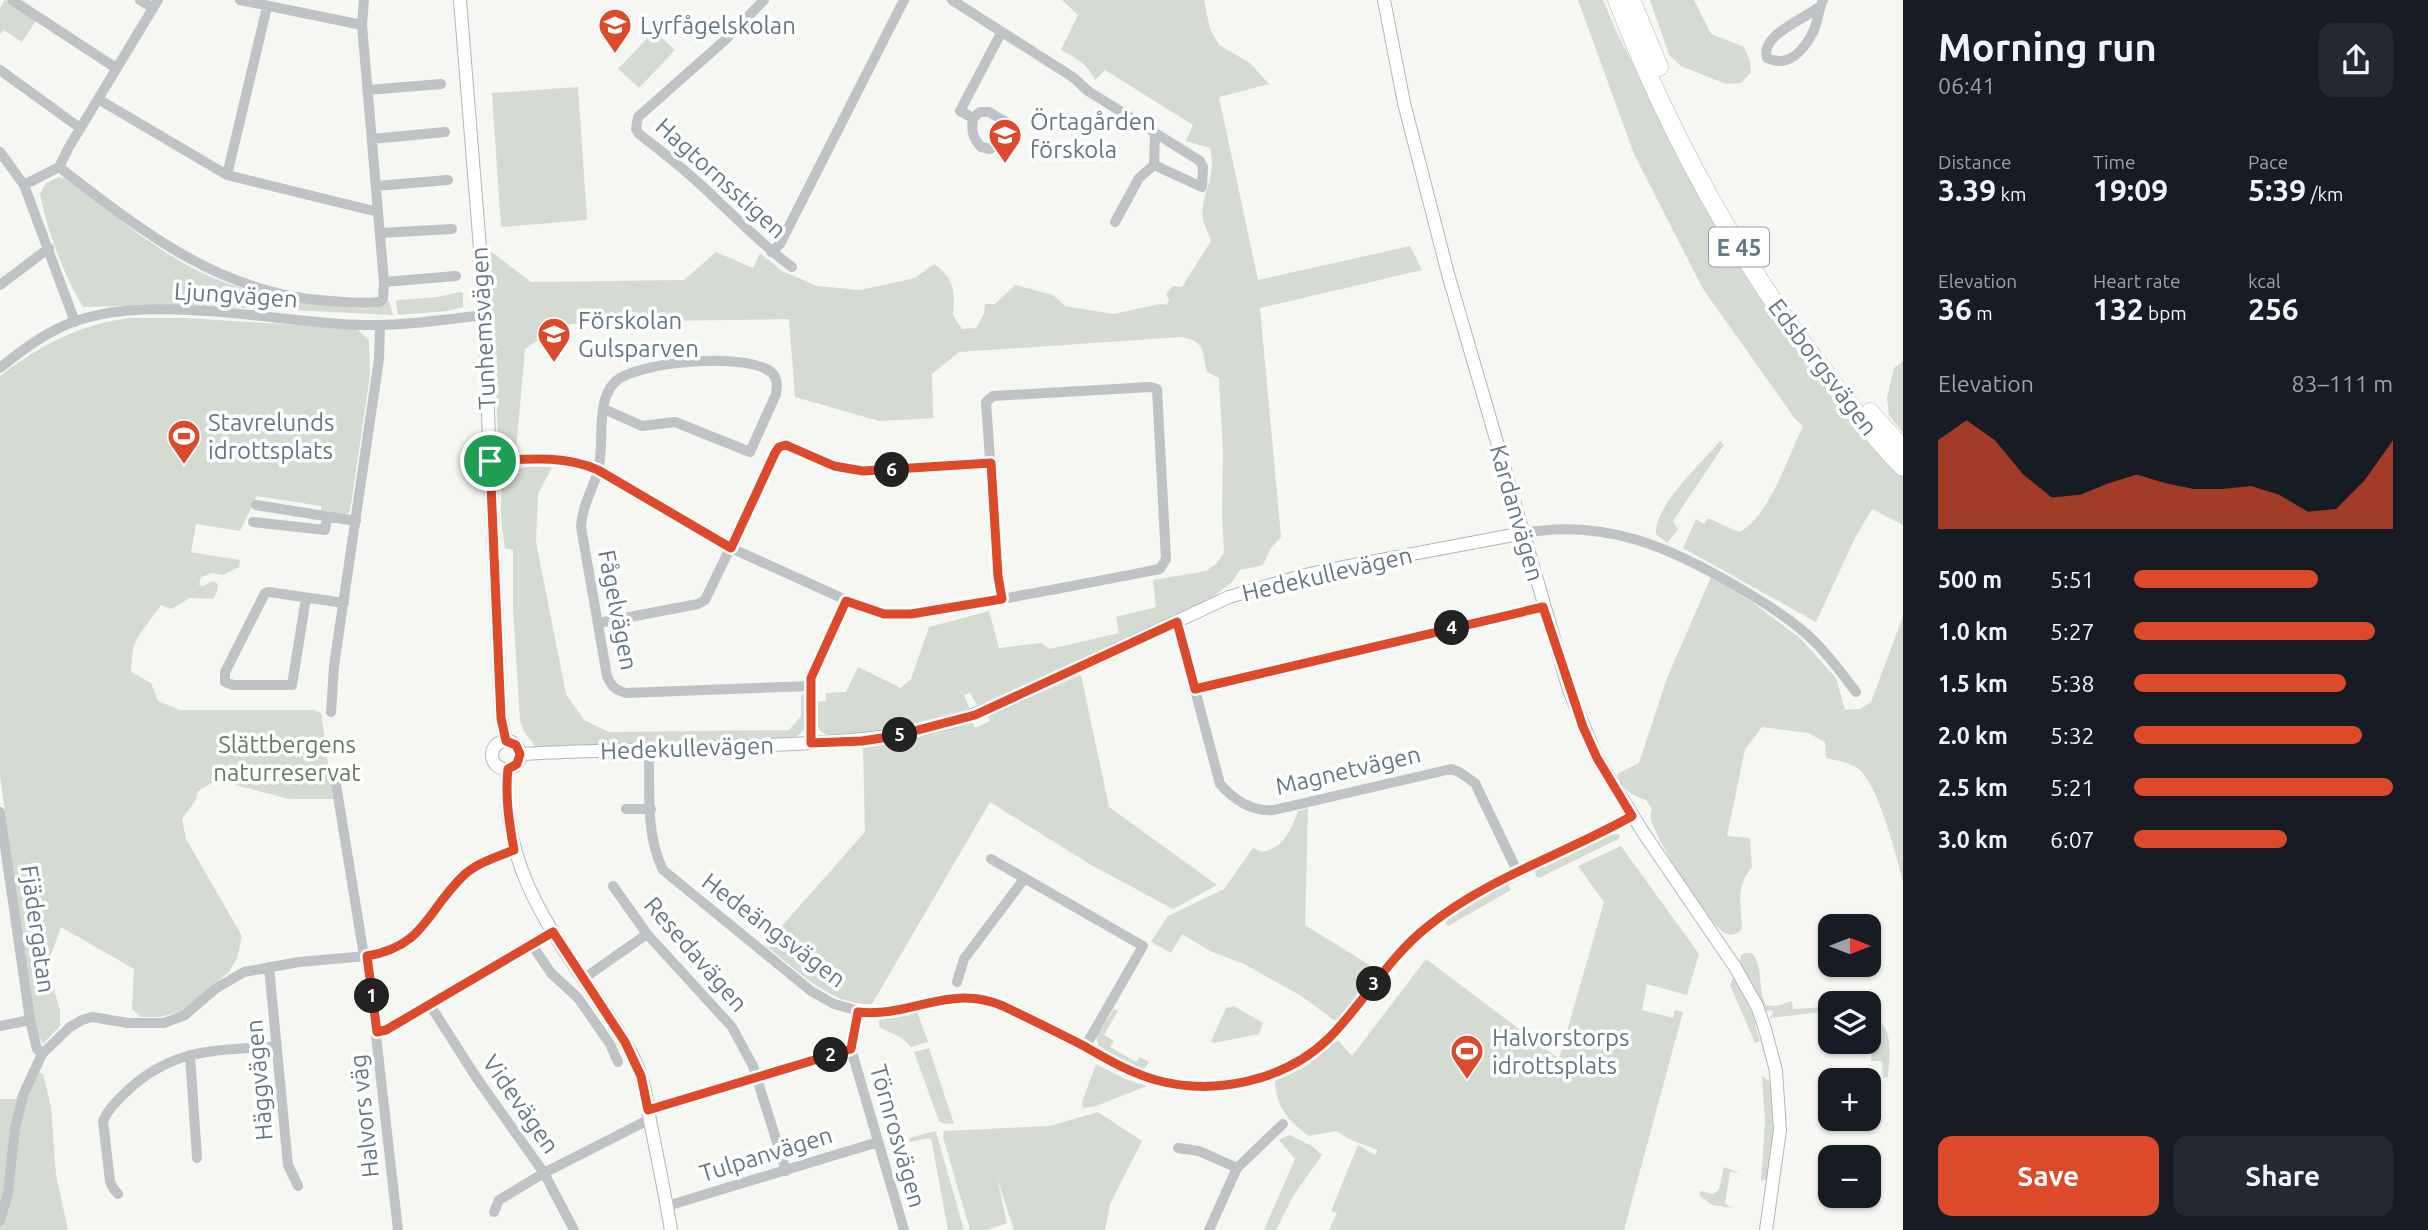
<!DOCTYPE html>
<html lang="en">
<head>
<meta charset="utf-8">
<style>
  body { margin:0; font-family:Ubuntu,sans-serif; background:#242831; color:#f1f3f6; height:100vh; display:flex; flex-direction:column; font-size:26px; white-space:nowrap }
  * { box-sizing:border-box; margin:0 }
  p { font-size:23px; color:#9ea1a6 }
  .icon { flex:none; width:38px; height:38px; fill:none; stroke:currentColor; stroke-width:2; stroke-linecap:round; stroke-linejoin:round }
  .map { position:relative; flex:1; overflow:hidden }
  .details { display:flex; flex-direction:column; background:#171b24; width:525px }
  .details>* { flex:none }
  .needle { width:46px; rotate:90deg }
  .tools { position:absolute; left:1818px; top:914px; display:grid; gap:14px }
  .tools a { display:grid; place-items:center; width:63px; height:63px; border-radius:14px; background:#171b24; box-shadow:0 2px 5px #0004; font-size:35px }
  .pin { position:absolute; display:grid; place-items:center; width:60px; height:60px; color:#fff; margin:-30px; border:4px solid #fff; border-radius:50%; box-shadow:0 2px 7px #0007 }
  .km { position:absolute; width:35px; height:35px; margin:-18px; border-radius:50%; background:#222; color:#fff; font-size:19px; line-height:35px; text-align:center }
  .round { display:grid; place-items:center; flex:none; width:74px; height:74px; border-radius:14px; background:#242831 }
  .overview { display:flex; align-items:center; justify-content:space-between; height:119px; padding:0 35px }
  h1 { font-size:38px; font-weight:600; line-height:52px }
  .stats { display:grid; grid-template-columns:repeat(3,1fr); gap:10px; height:119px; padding:7px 35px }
  .stats div { display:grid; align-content:center }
  .stats b { font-size:30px; font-weight:600 }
  .stats small { font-size:19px; font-weight:400 }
  .stats p { font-size:19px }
  .chart { height:196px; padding:14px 35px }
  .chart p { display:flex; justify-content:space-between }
  .chart svg { width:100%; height:126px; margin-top:7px; fill:#dd492b; opacity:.7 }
  .cta { display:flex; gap:14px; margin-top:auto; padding:14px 35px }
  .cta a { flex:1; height:80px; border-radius:14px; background:#dd492b; color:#fff; font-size:28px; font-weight:600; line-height:80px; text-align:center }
  .cta a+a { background:#242831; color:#f1f3f6 }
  ul { padding:0 35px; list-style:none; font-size:23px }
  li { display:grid; grid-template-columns:112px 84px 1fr; align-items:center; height:52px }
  li i { height:18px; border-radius:9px; background:#dd492b }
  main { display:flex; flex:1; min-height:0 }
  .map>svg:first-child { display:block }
  .green { fill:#d5dbd2 }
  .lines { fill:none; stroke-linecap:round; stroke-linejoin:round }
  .secondary-casing { stroke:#b1b7bb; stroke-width:14 }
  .highway-casing { stroke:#b2b6b9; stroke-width:19 }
  .street { stroke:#bfc3c6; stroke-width:10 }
  .secondary { stroke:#fff; stroke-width:12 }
  .highway { stroke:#fff; stroke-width:18 }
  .route-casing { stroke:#fff; stroke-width:14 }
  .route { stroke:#dd492b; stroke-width:9 }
  .labels { text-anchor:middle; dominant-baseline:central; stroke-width:7; stroke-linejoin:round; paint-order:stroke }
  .shield { fill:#fff; stroke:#94a0a8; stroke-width:2 }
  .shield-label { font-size:23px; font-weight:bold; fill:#667883 }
  .poi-label { font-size:24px; fill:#667883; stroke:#fff; text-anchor:start }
  .street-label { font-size:24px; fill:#667883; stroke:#fff }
  .park-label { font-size:24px; fill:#6a7a64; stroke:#fff }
</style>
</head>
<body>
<main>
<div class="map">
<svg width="1903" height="1230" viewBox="0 0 1903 1230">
  <rect width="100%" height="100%" fill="#f6f6f2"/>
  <!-- green -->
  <path class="green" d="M5,0L36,21L22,42L4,30L0,35V8Z
    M1062,0H1204L1210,29L1219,45L1250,63L1269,84L1219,97L1258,280L1410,246L1422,270L1260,308L1281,537L1271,548L1263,565L1240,570L1232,582L1209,600L978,707L970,693L964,695L970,709C925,724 880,731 832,736C813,733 816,718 815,702L826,701V693L846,692L858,667L901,688L911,679L929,627L989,611L999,648L1041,643L1050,649L1119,633L1116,617L1156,607L1153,580L1206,571L1216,564L1224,553L1222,515L1223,452L1219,378L1207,372C1202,350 1205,341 1181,337L959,352L932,374L933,418L879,421L795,397L789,319L591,322L560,325L525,349L516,450L503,447L498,435L489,250L531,282L684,280L716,252L753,268L760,253L782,271L817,286L860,290L915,278L934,264C955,279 955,291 953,315L962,329L976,328L984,314L985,304H995L1015,285L1053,295L1065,306L1113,314L1160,304L1167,305L1169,300L1166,294L1173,286L1182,287L1211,241C1209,234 1205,226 1203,220C1199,197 1218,177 1210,148L1186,141L1193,125L1105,70L1095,80C1088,64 1076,58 1061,50L1078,15Z
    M1578,0H1603L1616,31L1712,218L1903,475V525L1872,509L1855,538L1816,622L1683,548L1696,519L1704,524L1708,518L1739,532C1768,519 1789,455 1803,426L1796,420L1703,289L1634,154Z
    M1650,0H1694L1711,34L1744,47L1750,61L1751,72L1741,83L1726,84L1681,66L1669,55Z
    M654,31L675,50L639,88L618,69Z
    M578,87L587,220L501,227L492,93Z
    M59,177L68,179C104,207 140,238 180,261C221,286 274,299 322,304C338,305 364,312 380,306C383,305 386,302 389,301L393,315L185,305L83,307C63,273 48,234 40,194L46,183Z
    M459,292L463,293V307L447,311L398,315L396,301L399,300L437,297Z
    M131,318H186L357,329L369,340L370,375L350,511L346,515L321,512V506L257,496L240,531L196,524L191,552L240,560L239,567L223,575L212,573L201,577L199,585L203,586L213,581L218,584L217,592L213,599L190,598L171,609L161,605C153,618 141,629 135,643C131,652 132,662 131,672L151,683L158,701L180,710H314L321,713L333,799H289L217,780L198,791L195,801L182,819L186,839L242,936L237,958L229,972L183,1011L160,1017H141L132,1009L134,969L61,927L47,966L60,1010V1026L43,1044L35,1029L0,775V376C39,346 81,323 131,318Z
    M1903,361V433L1889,415L1887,398L1894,368Z
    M1720,441L1724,445L1673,521L1678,530L1667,543L1656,534C1654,506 1702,463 1720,441Z
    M525,467H552L538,494L536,542L566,694L584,720L609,732L789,730L801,716V695L806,694C807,713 812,732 790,739L556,749L536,747L525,733L520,721L513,609V550L505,548C501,525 498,498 505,476Z
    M1711,577L1752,602L1801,639L1836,678L1845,710L1860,709L1871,702L1903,616V882C1896,855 1880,791 1861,771C1852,762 1837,761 1826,758L1825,742L1808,733L1762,727L1745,749L1727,836L1750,838L1752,867C1735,887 1741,905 1742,929C1738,933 1733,936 1727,934C1710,928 1655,839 1651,819C1650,815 1651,813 1652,809L1646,800C1634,797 1619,787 1617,774L1639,763L1667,678Z
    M1081,675L1109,807L1217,885L1173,909L1093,866L990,802L872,1004C830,1006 796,969 765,945L865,832L863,747L937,734L972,721L975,728L990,721L988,716Z
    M1308,808L1305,925L1376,969L1352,1004L1335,1021L1303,997L1244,964L1210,951L1182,934L1171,953L1151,942L1168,916L1224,889L1253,848L1262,852C1284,848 1291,830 1298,811Z
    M1619,834L1620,838L1539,878L1536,876L1535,871L1608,835Z
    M1621,846L1699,954L1687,995L1647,984L1642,1010L1673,1018L1675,1010L1683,1012L1624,1230H1329L1337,1213L1331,1211L1358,1145L1375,1155L1378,1150L1351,1140L1336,1131L1309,1136C1287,1119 1277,1109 1275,1081L1305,1067L1338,1040L1352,1056L1426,959L1559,1059L1604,902L1578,866Z
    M1508,885L1511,890L1448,926L1446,924V917L1479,898Z
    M1745,953H1752C1764,968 1757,988 1766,1005L1776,1006L1792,1001L1793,1009L1827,1007L1830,1011L1769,1018L1773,1014L1772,1010L1765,1012L1740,964L1741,955Z
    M1734,976L1757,1023L1755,1025L1760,1041L1755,1043L1730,985Z
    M1234,1006L1263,1023L1259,1034L1214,1043L1211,1041L1226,1008Z
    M1114,1009L1118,1011L1104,1035L1114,1041L1110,1047L1136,1062L1140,1057L1149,1062L1142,1072L1100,1050L1096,1037Z
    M917,1011L928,1042L911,1047L902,1038L879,1027V1022L882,1018Z
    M1874,1018C1895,1026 1889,1059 1888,1077L1883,1078L1882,1061H1871Z
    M929,1048L952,1118L954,1124L942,1123L939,1121L914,1052Z
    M1096,1064L1125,1079L1147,1086L1096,1106L1083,1108L1082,1102Z
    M30,1068L43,1074L51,1107L56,1175L68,1230H0V1099H16Z
    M1762,1076L1771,1082L1774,1123L1768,1178L1761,1181L1765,1123Z
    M1098,1112L1142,1141L1110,1204L1105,1230H1014L997,1178L1007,1223L987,1230H970L943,1137L944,1131L1050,1126Z
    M935,1131L936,1132L964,1230H948L931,1138L910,1142L909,1138Z
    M1289,1135L1312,1146L1322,1155L1293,1196L1276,1230H1264L1295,1159L1279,1140Z
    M1724,1167L1739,1173L1730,1172L1725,1204L1733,1208L1712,1205L1700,1196V1191L1714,1194L1719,1189Z"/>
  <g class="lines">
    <defs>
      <path id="secondary" d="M460,0L482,273L501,718L506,741
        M1384,0L1404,103L1448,274L1569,690L1597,758L1643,832L1735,967L1757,1006L1765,1029L1776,1071L1780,1130L1766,1230
        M492 755a14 14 0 1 1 28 0a14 14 0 1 1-28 0Z
        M520,754C595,750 670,749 745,746C836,742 912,742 998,705L1229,597L1305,575L1343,567L1524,533
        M508,769C499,859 547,926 595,996C608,1017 624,1037 634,1059C645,1080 647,1103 651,1126C658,1160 665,1195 671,1230"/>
      <path id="highway" d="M1617,0C1669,134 1740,263 1828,377C1852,408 1875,439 1903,467
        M1631,0L1659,67
        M1870,412L1903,449"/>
    </defs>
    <!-- secondary casing -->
    <use href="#secondary" class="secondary-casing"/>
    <!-- highway casing -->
    <use href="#highway" class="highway-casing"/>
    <!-- street -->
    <path class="street" d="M12,0L116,68
      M140,0L153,8
      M240,0L362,25
      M764,0L724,41L638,117L636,129L639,134C668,156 696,179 722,205C745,226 766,248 792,267
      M952,0L1074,78L1088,91L1200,161L1203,167L1202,187L1154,165L1155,133
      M1819,7C1803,20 1760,35 1767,58C1788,68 1803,51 1812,34C1818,23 1818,11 1823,0
      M0,70L80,128
      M368,90L441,84
      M98,99L227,175L378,212
      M973,118L980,112H989L1006,122L998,144L990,149L981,147C973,138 971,131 973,118L960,111L1001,33
      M372,139L445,132
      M0,152L24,185L75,322
      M59,167L69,147L158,0
      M227,175L267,7
      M24,185L59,167C143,232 220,294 330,301C347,302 363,304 379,302L383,299L384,282L362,25L364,0
      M376,186L448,180
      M1115,222L1139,178L1154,165
      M380,233L452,229
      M771,252L780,244L904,0
      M384,282L456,276
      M0,285L49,248
      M0,368C17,354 37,339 57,329C134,288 275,323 361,325C401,326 444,320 483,315
      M604,409L642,426L675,422L750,452L776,394C777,387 778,380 773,374C753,351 633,361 614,383C595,403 605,446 598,471C592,491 582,506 581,527L607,676C611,686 615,690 626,693L810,686L815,668L847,601
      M490,461C527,459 564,455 598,470L731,548L866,609C904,619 941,609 978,603C1039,593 1099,581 1160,569L1166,559L1157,389L1150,387L993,396L986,402L998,576L1002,599
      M256,505L356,521
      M253,522L325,530L327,517
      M1524,533C1606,518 1672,548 1741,589C1767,604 1794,621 1815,642C1830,657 1843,675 1856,692
      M306,598L292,685H233L225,682V672L265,593L269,592L344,603
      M1177,622L1220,784C1235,801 1252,812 1274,810L1451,769L1459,772L1475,783L1518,873
      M598,623L698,604L705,600L779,447L786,445L792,447L834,466L863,471L991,462
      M810,686L812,743
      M1195,689L1543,607
      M331,712L334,666L379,359L380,325
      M649,749C650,789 645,834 663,870L811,991L834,1004L866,1013L902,1010L933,1001L960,997L990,1001L1132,1071L1158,1081L1192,1086H1211L1256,1079L1295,1062L1326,1040L1407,945L1450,909L1632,816
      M336,784L364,956
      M626,809H651
      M0,812L30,1020L37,1049L42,1054
      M991,859L1143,946L1085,1047
      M613,886L647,934L732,1027L753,1066L786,1171
      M532,945L551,973L578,998L610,1044L618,1062
      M367,956L398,1230
      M269,967L288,1165L298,1186
      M583,979L647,934
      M957,982L964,959L1024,879
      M430,1005L476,1077L544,1173L574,1230
      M858,1012L851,1049L904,1230
      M0,1026L30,1020
      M377,1032L386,1030L553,932
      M190,1055L197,1158
      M648,1110L851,1049
      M1178,1148L1199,1151L1237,1168
      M118,1194L113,1188L110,1181L103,1121C108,1109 117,1101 126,1092C173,1047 216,1051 276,1046
      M667,1206L878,1142
      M494,1212L499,1200L544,1173L650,1119
      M0,1221L8,1193L15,1128L24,1093L42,1054L70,1027L82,1020L92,1017L128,1023H164L185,1015L215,989L244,972L299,962L367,956L393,951L412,939L453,887L467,872L514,850
      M1209,1230L1237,1168L1283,1124"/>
    <!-- secondary -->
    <use href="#secondary" class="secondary"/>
    <!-- highway -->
    <use href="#highway" class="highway"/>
  </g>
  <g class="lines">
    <defs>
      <path id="route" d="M786,445L834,466L863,471L991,463L998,576L1002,599L911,614H884L846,601L811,678V743L862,741L895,736L975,715L1177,622L1195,689L1543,607L1583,727L1597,758L1632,816C1565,854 1487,878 1427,927C1388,958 1364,1003 1329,1038C1285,1081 1214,1096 1156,1080C1130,1073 1107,1059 1084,1046C1057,1032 1030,1019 1003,1006C948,983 912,1018 858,1012L851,1049L648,1110L641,1076L625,1042L553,932L386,1030L377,1032L367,956C423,947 426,913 461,878C474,864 496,857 514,850C509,822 505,797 508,769L517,764L520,754L516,745L506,741L501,718L490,461C527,459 564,455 598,470L731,548L775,453L779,447Z"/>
    </defs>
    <!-- route casing -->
    <use href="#route" class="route-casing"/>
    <!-- route -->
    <use href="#route" class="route"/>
  </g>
  <!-- icons -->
  <defs>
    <symbol id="school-pin" viewBox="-11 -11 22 30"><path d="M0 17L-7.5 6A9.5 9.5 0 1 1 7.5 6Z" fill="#dd492b" stroke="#fff"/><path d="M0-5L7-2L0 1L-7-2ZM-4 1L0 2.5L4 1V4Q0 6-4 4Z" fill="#fff"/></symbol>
    <symbol id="stadium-pin" viewBox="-11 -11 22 30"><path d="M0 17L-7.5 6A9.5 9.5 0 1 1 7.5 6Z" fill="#dd492b" stroke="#fff"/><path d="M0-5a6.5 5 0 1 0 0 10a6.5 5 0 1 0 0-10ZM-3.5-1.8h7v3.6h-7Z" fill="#fff"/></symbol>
  </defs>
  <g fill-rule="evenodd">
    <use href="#school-pin" x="596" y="6" width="38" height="52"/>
    <use href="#school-pin" x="986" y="116" width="38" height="52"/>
    <use href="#school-pin" x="535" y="315" width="38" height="52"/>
    <use href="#stadium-pin" x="165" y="417" width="38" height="52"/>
    <use href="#stadium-pin" x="1448" y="1032" width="38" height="52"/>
  </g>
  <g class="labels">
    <!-- shield labels -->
    <rect class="shield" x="1709" y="227.5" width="60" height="39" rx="5"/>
    <g class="shield-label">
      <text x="1739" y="247">E 45</text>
    </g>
    <!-- poi labels -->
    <g class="poi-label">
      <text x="640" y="25">Lyrfågelskolan</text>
      <text x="1030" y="121">Örtagården<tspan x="1030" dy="28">förskola</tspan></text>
      <text x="578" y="320">Förskolan<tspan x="578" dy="28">Gulsparven</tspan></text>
      <text x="208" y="422">Stavrelunds<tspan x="208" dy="28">idrottsplats</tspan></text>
      <text x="1492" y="1037">Halvorstorps<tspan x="1492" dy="28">idrottsplats</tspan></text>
    </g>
    <!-- street labels -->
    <g class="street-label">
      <text transform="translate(721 178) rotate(42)">Hagtornsstigen</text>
      <text transform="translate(236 295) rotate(4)">Ljungvägen</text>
      <text transform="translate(483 328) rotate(-93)">Tunhemsvägen</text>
      <text transform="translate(1823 367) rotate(53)">Edsborgsvägen</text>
      <text transform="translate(1517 513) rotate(74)">Kardanvägen</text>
      <text transform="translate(1327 574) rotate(-13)">Hedekullevägen</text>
      <text transform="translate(618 610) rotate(79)">Fågelvägen</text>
      <text transform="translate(687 748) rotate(-2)">Hedekullevägen</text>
      <text transform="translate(1348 770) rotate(-13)">Magnetvägen</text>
      <text transform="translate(38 929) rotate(82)">Fjädergatan</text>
      <text transform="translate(774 930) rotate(37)">Hedeängsvägen</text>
      <text transform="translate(696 954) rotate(49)">Resedavägen</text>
      <text transform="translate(259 1080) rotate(-95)">Häggvägen</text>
      <text transform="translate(521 1104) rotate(55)">Videvägen</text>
      <text transform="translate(364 1116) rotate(-96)">Halvors väg</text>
      <text transform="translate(898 1136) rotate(74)">Törnrosvägen</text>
      <text transform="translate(766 1154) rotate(-17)">Tulpanvägen</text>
    </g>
    <!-- park labels -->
    <g class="park-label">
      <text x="287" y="744">Slättbergens<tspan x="287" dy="28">naturreservat</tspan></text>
    </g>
  </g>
</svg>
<div class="tools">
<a><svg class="needle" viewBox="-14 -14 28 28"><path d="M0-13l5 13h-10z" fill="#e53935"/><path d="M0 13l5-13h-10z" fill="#9ea1a6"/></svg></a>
<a><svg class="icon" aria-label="layers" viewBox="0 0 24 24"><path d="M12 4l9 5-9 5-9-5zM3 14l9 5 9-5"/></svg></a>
<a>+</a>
<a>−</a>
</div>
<div class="pin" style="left:490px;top:461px;background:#1e9e55"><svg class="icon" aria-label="arrive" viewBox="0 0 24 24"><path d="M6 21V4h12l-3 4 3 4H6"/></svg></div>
<b class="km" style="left:372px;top:996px">1</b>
<b class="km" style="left:831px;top:1055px">2</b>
<b class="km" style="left:1374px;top:984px">3</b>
<b class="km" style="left:1452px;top:628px">4</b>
<b class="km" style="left:900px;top:735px">5</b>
<b class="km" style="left:892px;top:470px">6</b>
</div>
<section class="details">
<div class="overview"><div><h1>Morning run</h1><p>06:41</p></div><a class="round"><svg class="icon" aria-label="share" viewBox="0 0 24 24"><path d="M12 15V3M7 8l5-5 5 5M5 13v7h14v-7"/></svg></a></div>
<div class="stats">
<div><p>Distance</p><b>3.39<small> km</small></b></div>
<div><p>Time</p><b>19:09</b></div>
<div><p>Pace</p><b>5:39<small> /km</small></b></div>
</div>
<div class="stats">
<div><p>Elevation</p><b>36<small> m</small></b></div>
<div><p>Heart rate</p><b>132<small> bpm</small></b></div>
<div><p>kcal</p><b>256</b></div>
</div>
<div class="chart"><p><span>Elevation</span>83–111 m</p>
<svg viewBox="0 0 160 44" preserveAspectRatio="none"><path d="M0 44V13L10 6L20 13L30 25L40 33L50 32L60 28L70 25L80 28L90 30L100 30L110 29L120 32L130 38L140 37L150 27L160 13V44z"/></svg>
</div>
<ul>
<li><b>500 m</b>5:51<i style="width:71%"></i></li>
<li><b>1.0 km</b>5:27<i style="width:93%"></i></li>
<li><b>1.5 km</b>5:38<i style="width:82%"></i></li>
<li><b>2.0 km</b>5:32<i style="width:88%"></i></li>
<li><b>2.5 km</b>5:21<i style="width:100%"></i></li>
<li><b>3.0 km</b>6:07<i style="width:59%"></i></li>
</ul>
<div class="cta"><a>Save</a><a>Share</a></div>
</section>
</main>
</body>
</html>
